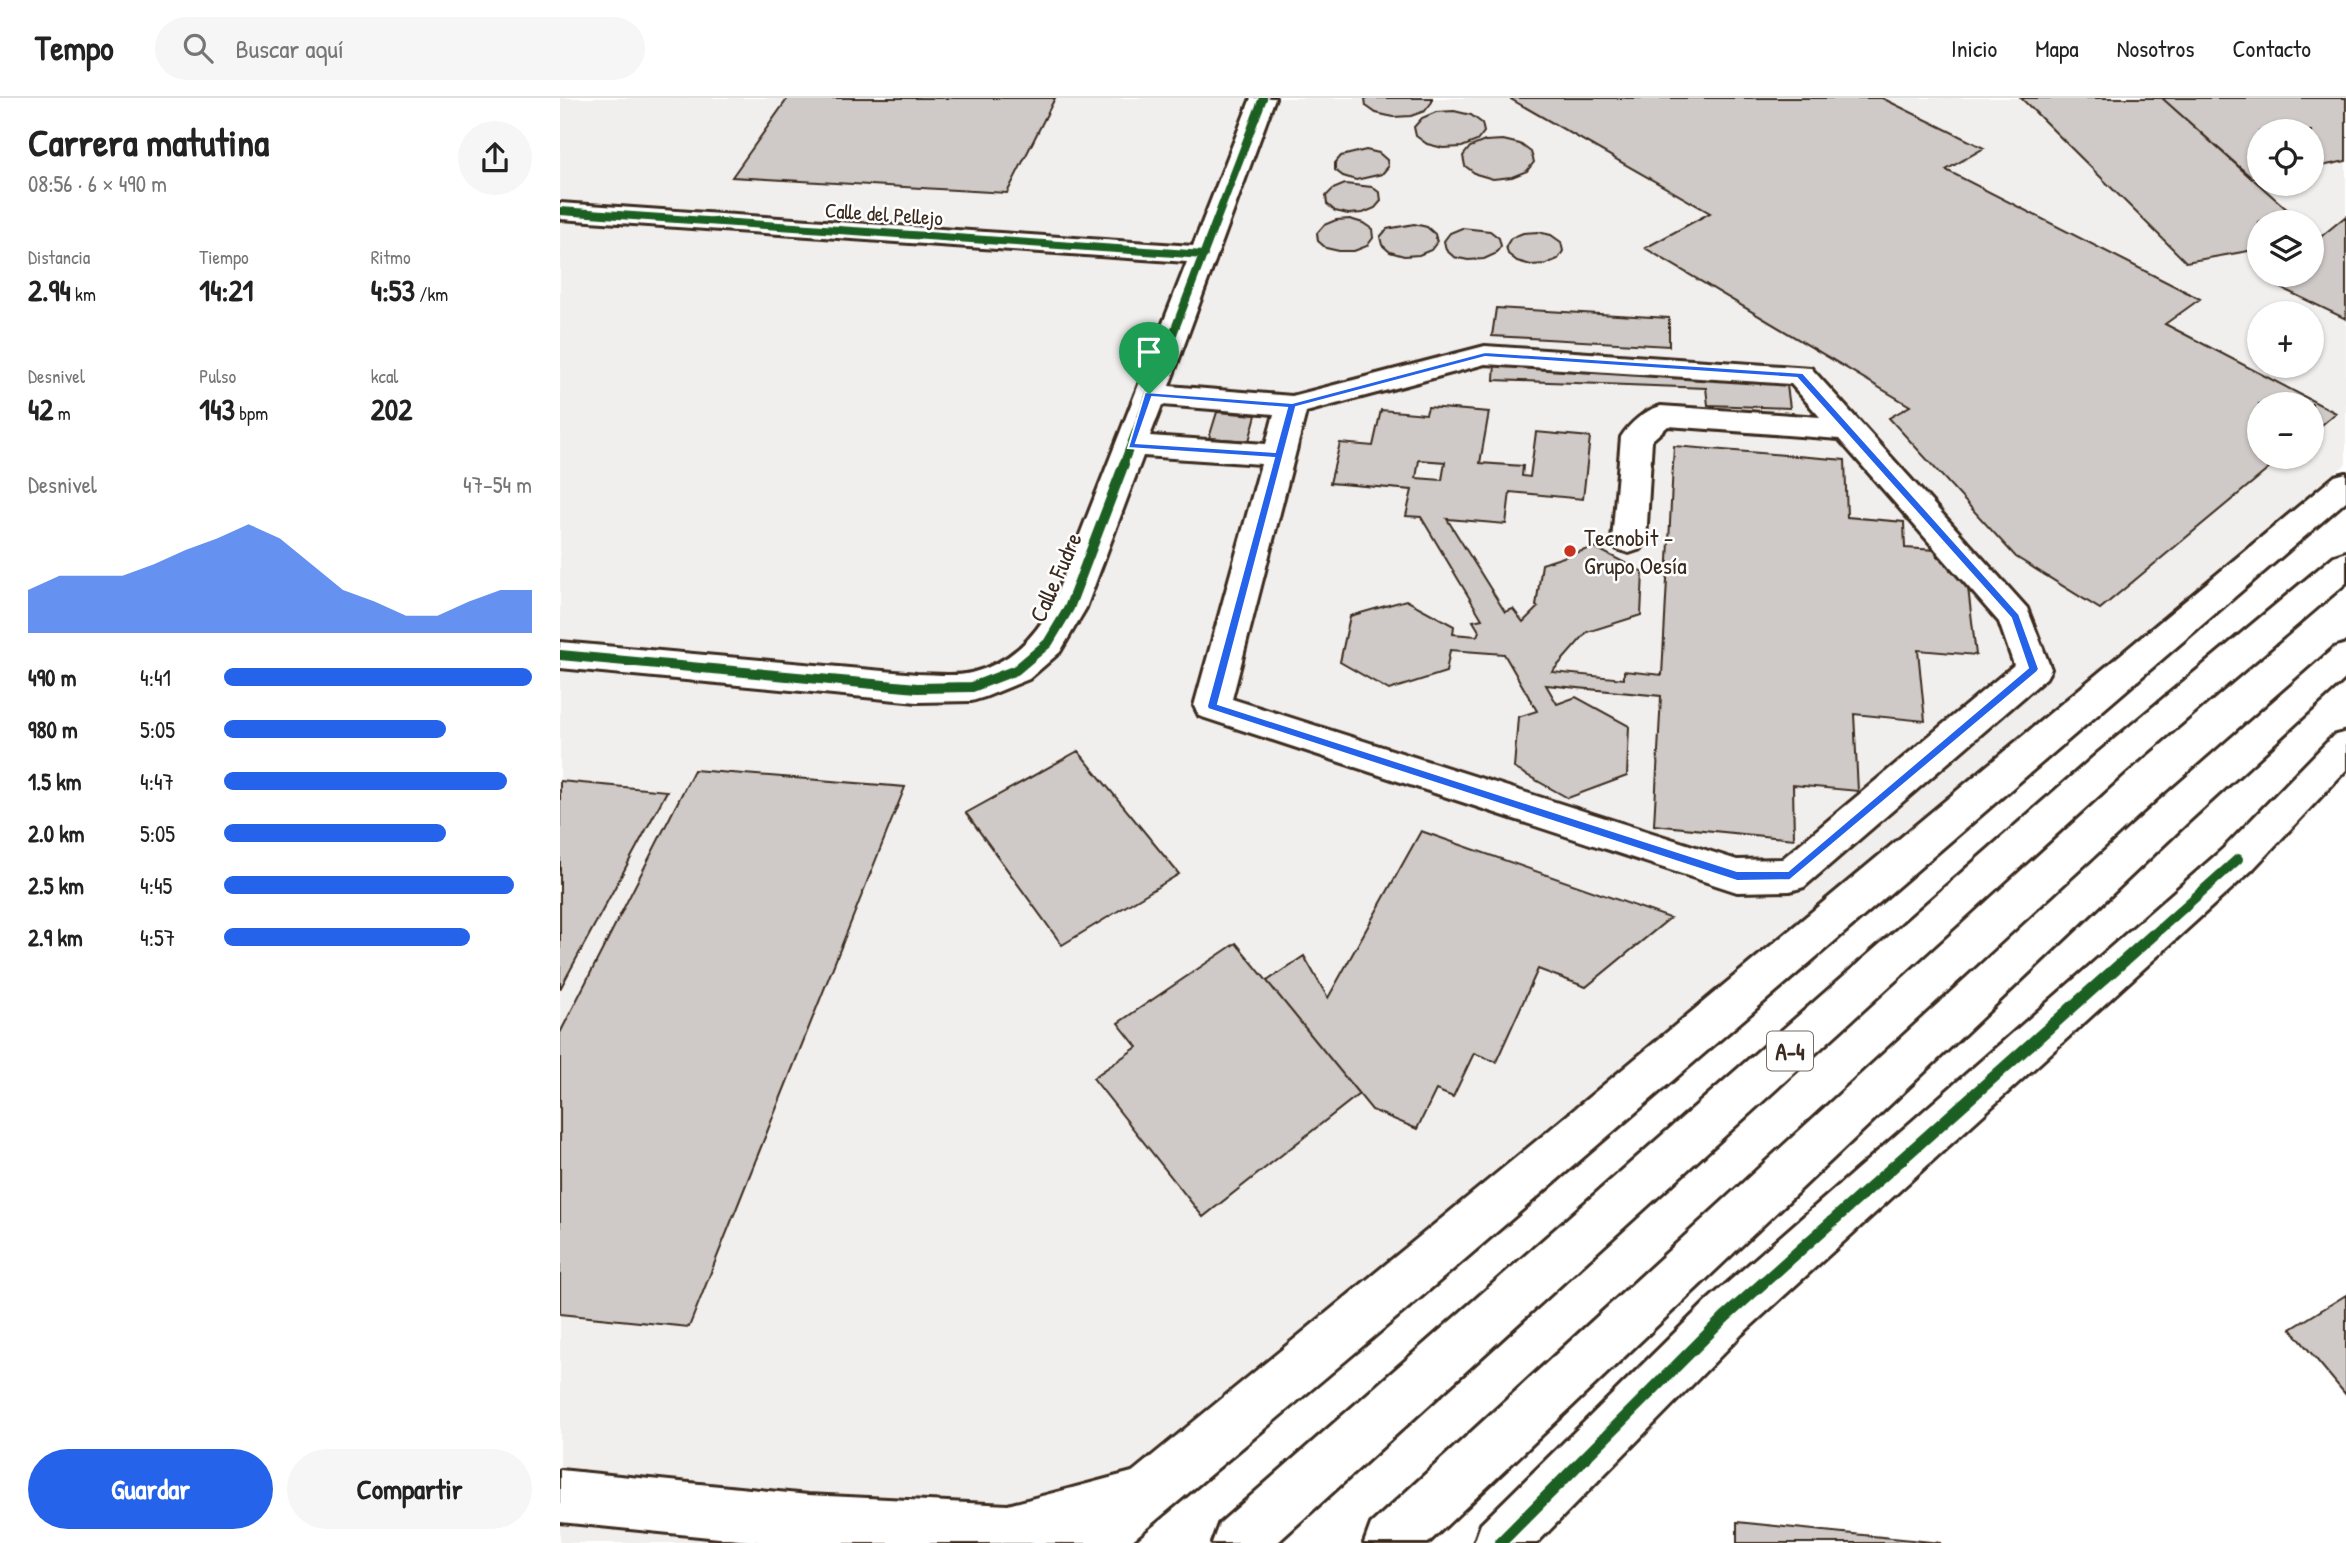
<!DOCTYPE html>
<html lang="es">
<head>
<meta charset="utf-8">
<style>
  body { margin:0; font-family:"Patrick Hand",sans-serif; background:#f6f6f6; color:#222; height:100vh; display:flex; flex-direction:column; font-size:26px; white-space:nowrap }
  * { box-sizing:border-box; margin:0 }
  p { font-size:23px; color:#767676 }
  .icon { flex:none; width:38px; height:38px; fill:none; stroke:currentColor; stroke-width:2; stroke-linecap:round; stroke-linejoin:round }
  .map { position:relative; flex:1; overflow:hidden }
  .drawer { display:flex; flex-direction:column; background:#fff; width:560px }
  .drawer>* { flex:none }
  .buttons { position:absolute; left:1687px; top:21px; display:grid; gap:14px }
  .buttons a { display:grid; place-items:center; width:77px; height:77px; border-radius:50%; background:#fff; box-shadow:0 2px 5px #0004; font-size:35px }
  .pin { position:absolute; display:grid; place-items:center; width:60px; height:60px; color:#fff; margin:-72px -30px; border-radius:50% 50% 50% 0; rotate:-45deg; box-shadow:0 0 7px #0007 }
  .pin .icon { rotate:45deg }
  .round { display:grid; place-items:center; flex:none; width:74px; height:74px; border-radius:37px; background:#f6f6f6 }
  .head { display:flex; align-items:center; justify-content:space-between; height:119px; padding:0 28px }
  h1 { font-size:38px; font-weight:700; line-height:52px }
  .stats { display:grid; grid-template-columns:repeat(3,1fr); gap:10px; height:119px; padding:7px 28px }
  .stats div { display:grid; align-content:center }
  .stats b { font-size:30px; font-weight:700 }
  .stats small { font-size:19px; font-weight:400 }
  .stats p { font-size:19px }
  .chart { height:196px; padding:14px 28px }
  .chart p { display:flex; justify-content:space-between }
  .chart svg { width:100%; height:126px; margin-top:7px; fill:#2563eb; opacity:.7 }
  .action { display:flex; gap:14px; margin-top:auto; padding:14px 28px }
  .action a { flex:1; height:80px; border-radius:42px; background:#2563eb; color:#fff; font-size:28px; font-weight:700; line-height:80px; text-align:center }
  .action a+a { background:#f6f6f6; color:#222 }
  ul { padding:0 28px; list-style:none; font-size:23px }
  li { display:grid; grid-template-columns:112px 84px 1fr; align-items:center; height:52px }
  li i { height:18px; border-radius:9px; background:#2563eb }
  header { display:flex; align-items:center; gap:42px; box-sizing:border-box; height:98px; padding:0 35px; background:#fff; border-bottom:2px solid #e0e0e0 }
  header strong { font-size:33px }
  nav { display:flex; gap:38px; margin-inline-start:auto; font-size:24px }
  .search { width:490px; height:63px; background:#f6f6f6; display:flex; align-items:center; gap:18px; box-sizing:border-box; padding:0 24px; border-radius:38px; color:#767676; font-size:26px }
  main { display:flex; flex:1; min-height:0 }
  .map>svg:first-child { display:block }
  .built { fill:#f1efee; fill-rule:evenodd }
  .building { fill:#cfcac7; stroke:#3b2a1e; stroke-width:2; fill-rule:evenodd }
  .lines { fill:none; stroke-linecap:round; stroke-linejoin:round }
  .minor-casing { stroke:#3b2a1e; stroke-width:6 }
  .highway-casing { stroke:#3b2a1e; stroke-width:6 }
  .minor { fill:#fff; fill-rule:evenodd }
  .highway { fill:#fff; fill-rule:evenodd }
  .cycleway-far2-casing { stroke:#fff; stroke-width:11 }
  .cycleway-far1-casing { stroke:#fff; stroke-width:14 }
  .cycleway-casing { stroke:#fff; stroke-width:17 }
  .cycleway-far2 { stroke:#1b5e20; stroke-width:8 }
  .cycleway-far1 { stroke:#1b5e20; stroke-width:10 }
  .cycleway { stroke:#1b5e20; stroke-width:12 }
  .route { fill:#2563eb; stroke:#fff; stroke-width:2; fill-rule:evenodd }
  .poi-dot { fill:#c8321e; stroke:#fff; stroke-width:2.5 }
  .labels { text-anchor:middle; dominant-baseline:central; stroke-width:5; stroke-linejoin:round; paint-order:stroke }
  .far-street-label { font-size:21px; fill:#3b2a1e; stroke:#fff }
  .shield { fill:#fff; stroke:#766a62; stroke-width:2 }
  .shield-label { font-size:23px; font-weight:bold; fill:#3b2a1e }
  .poi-label { font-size:24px; fill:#3b2a1e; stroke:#fff; text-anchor:start }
  .street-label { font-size:24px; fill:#3b2a1e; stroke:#fff }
</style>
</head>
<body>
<header>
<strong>Tempo</strong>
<div class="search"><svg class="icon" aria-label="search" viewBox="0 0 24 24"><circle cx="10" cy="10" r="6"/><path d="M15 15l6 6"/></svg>Buscar aquí</div>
<nav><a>Inicio</a><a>Mapa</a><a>Nosotros</a><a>Contacto</a></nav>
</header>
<main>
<section class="drawer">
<div class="head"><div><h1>Carrera matutina</h1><p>08:56 · 6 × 490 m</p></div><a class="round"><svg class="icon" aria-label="share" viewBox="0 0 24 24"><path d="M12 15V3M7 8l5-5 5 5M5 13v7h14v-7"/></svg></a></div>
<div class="stats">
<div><p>Distancia</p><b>2.94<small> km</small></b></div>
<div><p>Tiempo</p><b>14:21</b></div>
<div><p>Ritmo</p><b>4:53<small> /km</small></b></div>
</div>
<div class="stats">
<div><p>Desnivel</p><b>42<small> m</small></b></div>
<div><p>Pulso</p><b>143<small> bpm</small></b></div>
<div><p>kcal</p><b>202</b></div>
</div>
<div class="chart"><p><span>Desnivel</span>47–54 m</p>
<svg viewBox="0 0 160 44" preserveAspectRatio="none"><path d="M0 44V29L10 24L20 24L30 24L40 20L50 15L60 11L70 6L80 11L90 20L100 29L110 33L120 38L130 38L140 33L150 29L160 29V44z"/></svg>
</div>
<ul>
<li><b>490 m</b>4:41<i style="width:100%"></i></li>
<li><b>980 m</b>5:05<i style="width:72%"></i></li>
<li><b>1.5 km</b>4:47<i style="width:92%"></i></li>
<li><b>2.0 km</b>5:05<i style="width:72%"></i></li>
<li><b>2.5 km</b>4:45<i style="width:94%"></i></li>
<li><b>2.9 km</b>4:57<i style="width:80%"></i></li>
</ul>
<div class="action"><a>Guardar</a><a>Compartir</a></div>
</section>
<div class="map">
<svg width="1786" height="1445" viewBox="0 0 1786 1445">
  <rect width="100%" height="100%" fill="#fff"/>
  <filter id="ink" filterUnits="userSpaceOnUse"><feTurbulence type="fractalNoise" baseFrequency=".0143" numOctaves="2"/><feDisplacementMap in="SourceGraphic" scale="14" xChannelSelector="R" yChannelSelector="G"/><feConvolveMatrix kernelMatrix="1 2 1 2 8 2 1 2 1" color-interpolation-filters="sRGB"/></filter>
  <g filter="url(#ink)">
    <!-- built -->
    <path class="built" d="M0,0H1786V366L537,1445H0ZM1699,33H1752V86H1699ZM1699,124H1752V177H1699ZM1699,215H1752V268H1699ZM1699,306H1752V359H1699Z"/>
    <!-- building -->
    <path class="building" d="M228,0H495L447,95L172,79Z
      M805,0H872V4L865,13L851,18L833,19L816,15L806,8Z
      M949,0H1322L1424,50L1386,72L1640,201L1605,226L1776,315L1752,335V306H1699V359H1723L1540,511L1456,459L1329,320L1350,308L1085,150L1150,115Z
      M1461,0H1602L1740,123L1699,124V149L1694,152L1626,164Z
      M1602,0H1786V63L1752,70V33H1699V79L1692,81Z
      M894,13L911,17L922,25L924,34L917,43L902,49L883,50L867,46L856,38L854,29L862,20L876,14Z
      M943,42L960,46L971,54L974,64L967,73L952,79L933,81L916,76L905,68L903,58L910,49L925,43Z
      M806,52L819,55L827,62L828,69L822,76L796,82L783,78L775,72V65L781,58Z
      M785,86L812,89L820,95L821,103L815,110L803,115L788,116L775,113L767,106L766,98L773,91Z
      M1786,118V221L1719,189L1711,179L1714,177H1752V146Z
      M790,121L803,125L812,131L813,140L807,148L794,153H779L766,150L758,143L757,135L764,127L776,122Z
      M854,126L867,129L875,136L877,144L871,152L859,157L844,158L830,154L822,147L820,139L827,131Z
      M902,130L930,133L939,140L941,148L935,156L924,161L908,162L894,159L886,152L884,143L890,135Z
      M978,134L991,137L1001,144L1003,153L998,161L986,166L971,167L957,163L948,156L946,148L951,140L963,135Z
      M936,210L1109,220V248L932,238Z
      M935,264L1226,280L1230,310L1148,307L1146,290L934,282Z
      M868,309L929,314L920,365L963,368L962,378L970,379L976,334L1030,339L1023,401L950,394L946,426L887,421L945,514L953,511L963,524L978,509L976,508L982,466L1034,449L1083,474L1081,517L1027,534L992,574L1064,581V573L1102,577L1114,348L1285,362L1287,419L1344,424L1345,450L1376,452L1377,459L1389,460L1390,472L1406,473L1416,557L1358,552L1365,623L1294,616L1298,693L1233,687L1234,741L1094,727L1101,598L986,587L997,606L1016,599L1069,628L1067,678L1008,700L954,670L958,619L977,613L944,556L890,552L886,574L829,592L780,564L790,518L846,502L894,528L893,536L917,538L919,533L913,523L922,521L861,419L846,418L852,392L770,385L780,345L813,348L821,312L866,316ZM859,362L885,364L882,382L856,380Z
      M657,314L696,317L689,343L649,340Z
      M518,653L619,776L502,847L406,715Z
      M134,672L345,689L129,1229L0,1216V935Z
      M0,683L107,693L0,891Z
      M861,733L1110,820L1026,889L978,871L936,964L914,955L893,999L876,992L857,1031L812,1012L707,883L744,858L768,900Z
      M676,845L799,996L643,1119L533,980L577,949L558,925Z
      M1786,1197V1297L1731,1231Z
      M1177,1424L1381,1445H1177Z"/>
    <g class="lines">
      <defs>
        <path id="minor" d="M691,0H715L609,288L732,298L925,248L1251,270L1467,510L1491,571L1486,580L1244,789L1230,793L1177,794L639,618L634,608L701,366L583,358L526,510L500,554L469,581L425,599L412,603L357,604L0,570V544L357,576C374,576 395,579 411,575C450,565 473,541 492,508L627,164L0,121V105L633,148ZM925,266L1231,286L1260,319L1101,308C1085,312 1070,325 1061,339L1052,443L1057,451L1069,455L1081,451L1086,443L1092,342L1108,328L1279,341L1439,524L1454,567L1222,761L1177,762L672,601L746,314ZM602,307L714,316L706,346L590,338Z
          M1678,745L1692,750L1698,761L1692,772L1182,1236L977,1445H914L921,1426L1148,1202L1664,750Z
          M0,1372L248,1397L448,1407L576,1373L594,1381L602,1399L594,1417L501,1445H209L0,1424Z"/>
        <path id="highway" d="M1786,375V403L861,1199L569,1445H502L509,1426L986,1035L1775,378Z
          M1786,454V485L1565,674L717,1445H652L659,1426L1539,654L1774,458Z
          M1786,546V580L1628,724L868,1445H804L811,1426L1600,702L1774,550Z
          M1786,634V672L1692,772L1678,777L1664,772L1658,761L1664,750L1773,638Z"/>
      </defs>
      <!-- minor casing -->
      <use href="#minor" class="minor-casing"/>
      <!-- highway casing -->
      <use href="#highway" class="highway-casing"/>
      <!-- minor -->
      <use href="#minor" class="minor"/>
      <!-- highway -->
      <use href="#highway" class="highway"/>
      <defs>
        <path id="cycleway-far2" d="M0,113L644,157
          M563,367L703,0"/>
        <path id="cycleway-far1" d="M0,557L357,590L412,589L456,572L488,545L509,510L564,366
          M1591,839L1678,761"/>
        <path id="cycleway" d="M940,1445L1165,1219L1593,837"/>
      </defs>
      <!-- cycleway-far2 casing -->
      <use href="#cycleway-far2" class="cycleway-far2-casing"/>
      <!-- cycleway-far1 casing -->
      <use href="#cycleway-far1" class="cycleway-far1-casing"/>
      <!-- cycleway casing -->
      <use href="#cycleway" class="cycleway-casing"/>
      <!-- cycleway-far2 -->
      <use href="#cycleway-far2" class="cycleway-far2"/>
      <!-- cycleway-far1 -->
      <use href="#cycleway-far1" class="cycleway-far1"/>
      <!-- cycleway -->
      <use href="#cycleway" class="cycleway"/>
    </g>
  </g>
  <!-- route -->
  <path class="route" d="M925,254L1243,275L1459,516L1479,571L1477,574L1230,782L1177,783L648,611L647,608L714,360L568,350L585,294L732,305ZM925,259L1237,280L1451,520L1468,570L1228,773H1177L658,606L736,309ZM592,299L727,310L715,354L576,345Z"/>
  <!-- markers -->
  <circle class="poi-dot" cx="1010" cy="453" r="7"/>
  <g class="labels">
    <!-- far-street labels -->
    <g class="far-street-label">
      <text transform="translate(324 116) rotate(4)">Calle del Pellejo</text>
    </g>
    <!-- shield labels -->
    <rect class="shield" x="1207" y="933.5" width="46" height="39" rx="5"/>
    <g class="shield-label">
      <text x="1230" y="953">A-4</text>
    </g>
    <!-- poi labels -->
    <g class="poi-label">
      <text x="1024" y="439">Tecnobit -<tspan x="1024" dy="28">Grupo Oesía</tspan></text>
    </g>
    <!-- street labels -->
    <g class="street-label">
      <text transform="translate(495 479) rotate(-66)">Calle Fudre</text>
    </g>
  </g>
</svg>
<div class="buttons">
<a><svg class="icon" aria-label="locate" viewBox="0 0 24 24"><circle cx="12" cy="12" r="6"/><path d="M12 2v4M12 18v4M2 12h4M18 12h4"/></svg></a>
<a><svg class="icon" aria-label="layers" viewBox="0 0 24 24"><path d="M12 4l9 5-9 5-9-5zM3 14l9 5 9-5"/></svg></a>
<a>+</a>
<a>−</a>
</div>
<div class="pin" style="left:589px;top:296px;background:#1e9e55"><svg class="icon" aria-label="arrive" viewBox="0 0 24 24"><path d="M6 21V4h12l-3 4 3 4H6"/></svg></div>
</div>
</main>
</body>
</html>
